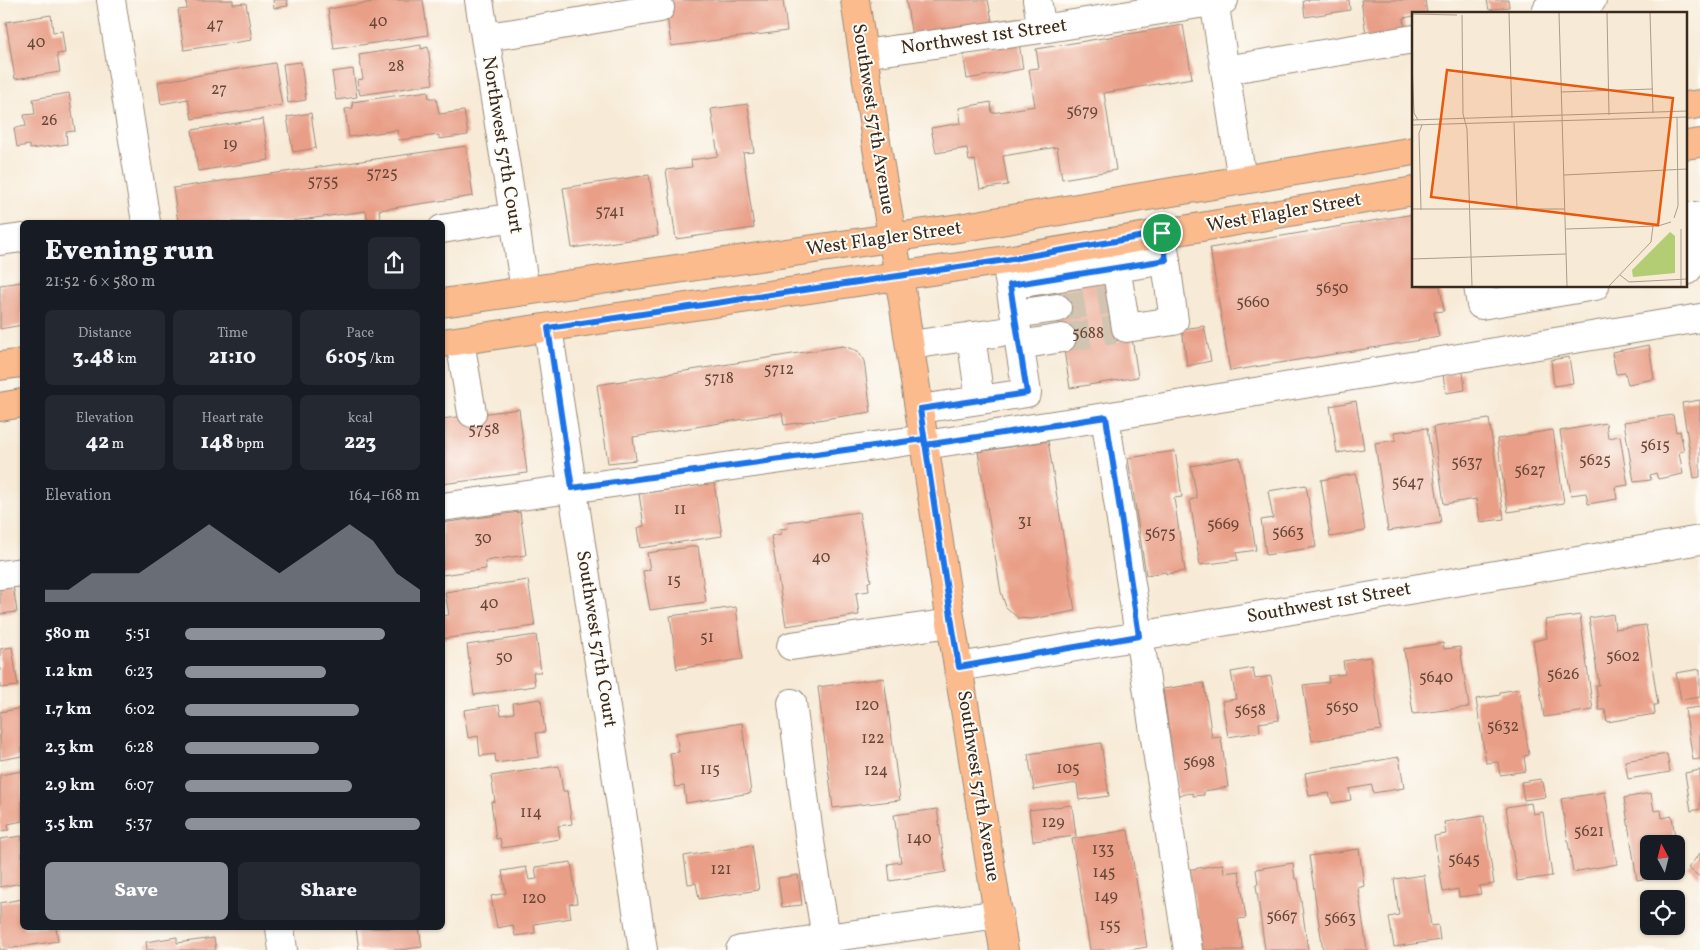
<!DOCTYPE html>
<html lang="en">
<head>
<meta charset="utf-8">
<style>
  body { margin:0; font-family:Vollkorn,serif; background:#242831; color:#f1f3f6; height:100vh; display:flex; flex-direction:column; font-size:19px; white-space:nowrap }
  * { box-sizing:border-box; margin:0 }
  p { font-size:16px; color:#9ea1a6 }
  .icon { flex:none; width:28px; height:28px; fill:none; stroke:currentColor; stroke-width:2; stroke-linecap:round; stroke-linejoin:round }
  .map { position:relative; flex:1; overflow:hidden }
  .sheet { position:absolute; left:20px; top:220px; width:425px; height:710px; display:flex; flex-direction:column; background:#171b24; border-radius:8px; box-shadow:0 1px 4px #0004 }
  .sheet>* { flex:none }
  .needle { width:32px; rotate:353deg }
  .controls { position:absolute; left:1640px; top:835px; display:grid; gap:10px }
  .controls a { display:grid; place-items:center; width:45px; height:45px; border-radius:8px; background:#171b24; box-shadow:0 1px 4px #0004; font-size:25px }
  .pin { position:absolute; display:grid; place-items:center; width:42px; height:42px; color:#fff; margin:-21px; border:2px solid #fff; border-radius:50%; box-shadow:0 1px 5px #0007 }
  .round { display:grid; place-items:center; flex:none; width:52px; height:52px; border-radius:8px; background:#242831 }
  .summary { display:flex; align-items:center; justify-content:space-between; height:85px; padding:0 25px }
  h1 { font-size:28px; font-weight:800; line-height:38px }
  .stats { display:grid; grid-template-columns:repeat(3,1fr); gap:8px; height:85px; padding:5px 25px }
  .stats div { display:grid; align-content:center; border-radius:8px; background:#242831; text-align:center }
  .stats b { font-size:21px; font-weight:800 }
  .stats small { font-size:14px; font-weight:400 }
  .stats p { font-size:14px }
  .chart { height:140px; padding:10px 25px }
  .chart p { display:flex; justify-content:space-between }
  .chart svg { width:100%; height:90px; margin-top:5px; fill:#8c9099; opacity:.7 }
  .action { display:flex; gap:10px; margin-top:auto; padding:10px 25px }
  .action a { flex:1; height:58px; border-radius:8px; background:#8c9099; color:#fff; font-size:20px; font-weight:800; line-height:58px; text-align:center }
  .action a+a { background:#242831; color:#f1f3f6 }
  ul { padding:0 25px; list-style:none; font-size:16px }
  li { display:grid; grid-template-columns:80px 60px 1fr; align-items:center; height:38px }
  li i { height:12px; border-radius:6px; background:#8c9099 }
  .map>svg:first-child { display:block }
  .building { fill:#e99f87 }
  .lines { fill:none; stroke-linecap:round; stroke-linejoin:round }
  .minor-tunnel { stroke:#d1c4b1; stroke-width:28; stroke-dasharray:28 14; stroke-linecap:butt }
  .minor-casing { stroke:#998a7a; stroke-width:30 }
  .major-casing { stroke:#998a7a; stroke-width:30 }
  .minor { stroke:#fff; stroke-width:28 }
  .major { stroke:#fbbb8d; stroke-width:28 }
  .route-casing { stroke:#fff; stroke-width:10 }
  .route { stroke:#1a73e8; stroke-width:6 }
  .labels { text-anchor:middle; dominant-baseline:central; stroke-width:4; stroke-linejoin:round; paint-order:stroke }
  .number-label { font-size:16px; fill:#664738 }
  .street-label { font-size:19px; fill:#3b2a1e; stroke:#fdfcf7 }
  .inset-road { fill:none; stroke:#ac9d8c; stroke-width:1 }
  .view { fill:#e8590c; fill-opacity:0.15; stroke:#e8590c; stroke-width:2.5 }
  .inset-edge { fill:none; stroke:#3b2a1e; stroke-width:2.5 }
</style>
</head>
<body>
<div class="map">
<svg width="1700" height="950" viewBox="0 0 1700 950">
  <rect width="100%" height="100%" fill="#fdfcf7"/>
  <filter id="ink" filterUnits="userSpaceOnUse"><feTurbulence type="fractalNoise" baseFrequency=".02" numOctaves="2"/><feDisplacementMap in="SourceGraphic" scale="10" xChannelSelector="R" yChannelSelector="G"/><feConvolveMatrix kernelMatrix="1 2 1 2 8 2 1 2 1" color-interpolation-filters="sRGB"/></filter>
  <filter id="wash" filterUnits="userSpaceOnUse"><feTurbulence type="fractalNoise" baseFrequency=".0096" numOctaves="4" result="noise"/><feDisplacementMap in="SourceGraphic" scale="20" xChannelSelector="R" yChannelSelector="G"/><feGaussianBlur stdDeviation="1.12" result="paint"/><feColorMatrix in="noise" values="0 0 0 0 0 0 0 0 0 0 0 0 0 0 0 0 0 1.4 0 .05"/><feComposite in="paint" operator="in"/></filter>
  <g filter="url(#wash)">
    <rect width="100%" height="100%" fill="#f7ead6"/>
    <g id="blocks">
      <!-- building -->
      <path class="building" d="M186,0H233V4L246,3L252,40L184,50L178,10L187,9Z
        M273,0H287L288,6L274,8Z
        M386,0H423L428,35L334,49L328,9Z
        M665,0H783L787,31L671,46Z
        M906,0H988L993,25L912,37Z
        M1311,0H1349L1350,10L1305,17L1303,1Z
        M1361,0H1425L1427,14H1414V16L1403,18L1406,34L1367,41Z
        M1487,0H1508L1509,7L1489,10Z
        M51,15L53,32L62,31L65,53L57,54L60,72L15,79L6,22Z
        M1183,25L1192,78L1104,93L1116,170L1062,179L1057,147L1003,156L1008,185L980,189L975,160L969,161L967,148L936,153L931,128L961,123L959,108L991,102L992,113L1035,106L1029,69L1039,68L1036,49Z
        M1019,43L1023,69L967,79L963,52Z
        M421,45V49L428,47L433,84L360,95L357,80L363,79L359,55Z
        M301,62L306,100L288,103L283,64Z
        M275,63L282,105L192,119L188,99L161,104L158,82Z
        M353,69L357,97L336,100L332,72Z
        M428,91L429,98H436L439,114L464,111L468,135L439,139V135L399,140L397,130L349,137L345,109L353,108L352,102Z
        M69,93L75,131L66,132L67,144L30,149L29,145L17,147L14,128L26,126L24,115L35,114L33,99Z
        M748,104L754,152L743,153L754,228L676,239L666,170L692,167L691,160L718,156L711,109Z
        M311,113L316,148L293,152L287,117Z
        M263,119L269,160L198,171L192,130Z
        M466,146L473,196L379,210L381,222H368L366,211L293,221V222H178L173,188Z
        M649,175L658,236L572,248L563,188Z
        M1414,214V286H1440L1444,311L1434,312L1439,337L1230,371L1210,248Z
        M1105,273L1115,341L1132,338L1138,377L1070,388L1053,281Z
        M22,282V325L0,329V285Z
        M1204,326L1211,361L1187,366L1182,329Z
        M1649,345L1654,379L1628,384L1625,373L1616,374L1612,352Z
        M843,346L858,351L864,361L871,412L784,425L782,413L633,437L636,460L608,463L597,385Z
        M1569,357L1573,383L1554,386L1551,360Z
        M1463,372L1465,390L1446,393L1443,375Z
        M1700,400V477L1694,478L1682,403Z
        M1356,401L1364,449L1337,453L1330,406Z
        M519,409L527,473L442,484V419Z
        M1673,415L1676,432L1680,431L1684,451L1679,452L1683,474L1658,479L1656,473L1650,475L1651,480L1634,482L1624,422Z
        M1489,419L1504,519L1480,522L1476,499L1444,504L1433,427Z
        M1606,423L1608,438L1620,436L1628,485L1615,487L1617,499L1588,504L1586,493L1571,495L1560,431Z
        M1427,428L1441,523L1388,531L1375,443L1396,440L1394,432Z
        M1553,430L1564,503L1508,512L1497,439Z
        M1048,441L1075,611L1032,619L1018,618L1006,607L1001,592L978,452Z
        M1175,451L1182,497L1174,498L1185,571L1166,574V572L1146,575L1128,458Z
        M1240,457L1256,550L1236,553L1238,560L1200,565L1190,500L1197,498L1191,466Z
        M1356,474L1365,531L1330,537L1321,480Z
        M714,483L722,536L640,548L637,528L644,526L639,494Z
        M1306,485L1316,547L1266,555L1261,520L1273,518L1268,491Z
        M520,512L526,555L485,561L486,569L442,575V523Z
        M859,512L871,581L868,582L869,591L856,593L859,615L786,626L771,536L781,534L780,529L788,528L787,522Z
        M698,546L706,602L650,610L643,571L650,570L647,553Z
        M0,578L13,585L17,612L0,614Z
        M528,580L535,626L442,639V616L449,615L445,592Z
        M736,607L743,659L677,669L670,616Z
        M1613,614L1615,629L1646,625L1658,705H1654L1655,714L1607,722L1605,710H1599L1596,685H1599L1589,618Z
        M1580,615L1593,710L1544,717L1533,641L1547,638L1545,620Z
        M536,635L541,672H533L535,686L474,695L467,645Z
        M1443,643L1444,649L1460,647L1469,707L1413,714L1404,649Z
        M12,647L18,686L0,688V649Z
        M1370,657L1381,730L1312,741L1303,685L1329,682L1328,676L1345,674L1343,661Z
        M1253,668L1255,679L1271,676L1279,720L1259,723L1260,732L1228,737L1222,701L1236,699L1231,672Z
        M1700,669V697L1681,700L1676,673Z
        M884,678L900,800L833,808L818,687Z
        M1204,683L1212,738L1221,737L1228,787L1204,791V795L1193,796V793L1178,795L1163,689Z
        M1519,689L1529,755L1524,756L1526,771L1500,775L1498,762L1486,763L1476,699L1500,695V692Z
        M541,699L545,732L536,733L539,757L496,763L495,754L480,756L478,736L468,738L464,710L499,705L501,715L514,713L513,703Z
        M1700,707V759L1693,760L1685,709Z
        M22,708V756L0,760V712Z
        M742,723L751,793L686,803L684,786L675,787L670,753L679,752L676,733Z
        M1101,743L1109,796L1079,800L1077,783L1034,790L1028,754Z
        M1667,754L1670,772L1628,779L1625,761Z
        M1399,757L1404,788L1373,793L1372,785L1349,789L1351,800L1332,803L1329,793L1309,796L1305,773Z
        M559,766L563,791H567L572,824L558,826L560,839L502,848L500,838L496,839L491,802L495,801L491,776Z
        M1700,770V809L1691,811L1685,773Z
        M22,771V821L8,824L9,830L0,831V775Z
        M1541,779V782H1543L1546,797L1524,800L1521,782Z
        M1605,792L1617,864L1573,872L1561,799Z
        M1651,793L1654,811L1661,810L1662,818L1672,816L1676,844H1649V871H1676L1677,849L1681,873L1637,880L1624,798Z
        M1531,803L1533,814L1543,812L1552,876L1517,881L1506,807Z
        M1072,805L1076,836L1033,841L1029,810Z
        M937,809L946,872L890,881L888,864L901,862L894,815Z
        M1484,816L1494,884L1479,886L1481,894L1459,897L1458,889L1443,892L1434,836L1446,834L1444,822Z
        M1128,830L1147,947L1129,950H1090L1072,839Z
        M22,836V883L0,887V839Z
        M752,845L759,890L699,899L696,883L688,884L684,856Z
        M1359,849L1364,886L1358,888L1367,950H1323L1309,856Z
        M1700,853V877L1688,868Z
        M571,862L577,903L569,904L571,918L534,924L535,933L515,936L513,925L497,928L491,896L506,893L502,871L526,867L529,880L537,879L535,867Z
        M1293,863L1295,879H1298L1308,950H1265L1256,885L1258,884L1256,869Z
        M1223,864L1224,873L1239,871L1246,918L1238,919L1243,950H1203L1191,881L1189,882L1187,870Z
        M798,875L802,905L782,907L778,878Z
        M1424,875L1431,926L1438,925L1440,940L1394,947L1389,917L1399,915L1394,879Z
        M22,899V928H56L58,941L0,950V903Z
        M356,928H419L422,947L399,950H359Z
        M177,937V943L214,938L216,950H147L146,942Z"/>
    </g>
  </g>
  <g filter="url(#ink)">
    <use href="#blocks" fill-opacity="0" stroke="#998a7a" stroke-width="1"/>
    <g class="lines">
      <!-- minor-tunnel -->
      <path class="minor-tunnel" d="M1057,308L1109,300
        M1062,338L1114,330"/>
      <defs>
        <path id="minor" d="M111,0L146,222
          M479,0L514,217L525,291
          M1037,0L1042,29
          M1214,0L1242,180
          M1547,9L1592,0
          M485,37L514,33L660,8
          M863,54L1042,29L1224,0
          M1225,70L1414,39
          M442,229L514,217
          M0,241L22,238
          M1112,242L1126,328L1174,321L1162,233
          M1686,271C1700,260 1696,234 1694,216
          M1010,285L1166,260
          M1478,286L1481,305L1595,286
          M1015,314L1057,308
          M548,328L643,950
          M971,336L980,400
          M460,341L472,413
          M910,345L1017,330
          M1020,345L1062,338
          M920,409L1027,393L1006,260
          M1105,417L1188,950
          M925,445L1105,417L1700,318
          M442,507L924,439
          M0,575L22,572
          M791,646L951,623
          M959,667L1700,540
          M792,703L810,842L826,937
          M280,928L283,950
          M740,950L999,914"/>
        <path id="major" d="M855,0L877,148L903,301L951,623L1004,950
          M1686,106L1700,104
          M1686,145L1700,143
          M442,303L959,228L1414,151
          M442,343L1006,260L1414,191
          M0,366L22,363
          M0,407L22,403"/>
      </defs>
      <!-- minor casing -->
      <use href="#minor" class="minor-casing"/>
      <!-- major casing -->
      <use href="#major" class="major-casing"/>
      <!-- minor -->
      <use href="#minor" class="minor"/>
      <!-- major -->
      <use href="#major" class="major"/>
    </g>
  </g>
  <g class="lines" filter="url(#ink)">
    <defs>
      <path id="route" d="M1162,233L1006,260L548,328L572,488L924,439L925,445L1106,417L1139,636L959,667C945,581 933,495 920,409L1027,393L1010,285L1166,260L1162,233"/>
    </defs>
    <!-- route casing -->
    <use href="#route" class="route-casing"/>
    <!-- route -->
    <use href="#route" class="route"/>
  </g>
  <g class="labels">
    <!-- number labels -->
    <g class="number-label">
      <text x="378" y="22">40</text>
      <text x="215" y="25">47</text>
      <text x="36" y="43">40</text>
      <text x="396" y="67">28</text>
      <text x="219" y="90">27</text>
      <text x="1082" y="112">5679</text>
      <text x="49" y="121">26</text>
      <text x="230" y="145">19</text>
      <text x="382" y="174">5725</text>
      <text x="323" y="182">5755</text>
      <text x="610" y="212">5741</text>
      <text x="1332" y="289">5650</text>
      <text x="1253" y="303">5660</text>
      <text x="1088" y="334">5688</text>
      <text x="779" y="370">5712</text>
      <text x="719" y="379">5718</text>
      <text x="484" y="430">5758</text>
      <text x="1655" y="446">5615</text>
      <text x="1595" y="461">5625</text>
      <text x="1467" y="463">5637</text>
      <text x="1530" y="471">5627</text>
      <text x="1408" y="483">5647</text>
      <text x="680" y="510">11</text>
      <text x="1025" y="522">31</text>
      <text x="1223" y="525">5669</text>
      <text x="1288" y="533">5663</text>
      <text x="1160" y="534">5675</text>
      <text x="483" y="539">30</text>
      <text x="821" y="558">40</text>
      <text x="674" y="581">15</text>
      <text x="489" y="604">40</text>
      <text x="707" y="638">51</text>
      <text x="1623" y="657">5602</text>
      <text x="504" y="658">50</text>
      <text x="1563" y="675">5626</text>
      <text x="1436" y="678">5640</text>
      <text x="867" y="706">120</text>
      <text x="1342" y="708">5650</text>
      <text x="1250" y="711">5658</text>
      <text x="1503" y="727">5632</text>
      <text x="873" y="739">122</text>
      <text x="1199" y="763">5698</text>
      <text x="1068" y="769">105</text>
      <text x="710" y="770">115</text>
      <text x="876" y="771">124</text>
      <text x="531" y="813">114</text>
      <text x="1053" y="823">129</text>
      <text x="1589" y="832">5621</text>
      <text x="919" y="839">140</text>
      <text x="1103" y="850">133</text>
      <text x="1464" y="860">5645</text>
      <text x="721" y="870">121</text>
      <text x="1104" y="873">145</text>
      <text x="1106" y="897">149</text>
      <text x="534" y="899">120</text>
      <text x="1282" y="917">5667</text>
      <text x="1340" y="919">5663</text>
      <text x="1110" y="926">155</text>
    </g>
    <!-- street labels -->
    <g class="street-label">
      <text transform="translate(984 37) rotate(-8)">Northwest 1st Street</text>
      <text transform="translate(873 119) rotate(81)">Southwest 57th Avenue</text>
      <text transform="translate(502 145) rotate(81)">Northwest 57th Court</text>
      <text transform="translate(1284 213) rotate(-10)">West Flagler Street</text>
      <text transform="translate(884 239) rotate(-8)">West Flagler Street</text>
      <text transform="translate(1329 603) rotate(-10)">Southwest 1st Street</text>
      <text transform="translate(596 639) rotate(81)">Southwest 57th Court</text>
      <text transform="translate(978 786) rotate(81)">Southwest 57th Avenue</text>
    </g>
  </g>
  <!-- overview -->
  <g transform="translate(1412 12)">
    <rect width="275" height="275" fill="#f7ead6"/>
    <path d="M258,220L263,224V261L221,265L220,258Z" fill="#b2cd73"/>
    <path class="inset-road" d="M97,1L100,106M147,1L155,274M195,1L197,103M238,1L241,101M0,2L45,3M50,3L51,102L55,117L60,274M0,51L2,101L6,108M149,80L241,77M0,108L275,99M102,111L105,198M0,113L275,105M152,163L275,157M0,197H153M9,198L7,121L10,113M262,206L266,194L265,105M154,217L246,214L259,210M0,247L154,242M208,263L217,270L275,267M197,274L239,230L241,214M269,274V217"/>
    <path class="view" d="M35,58L261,86L246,213L19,185Z"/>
    <rect width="275" height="275" class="inset-edge"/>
  </g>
</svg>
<div class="controls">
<a><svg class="needle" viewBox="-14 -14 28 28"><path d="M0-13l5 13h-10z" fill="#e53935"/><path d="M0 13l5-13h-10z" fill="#9ea1a6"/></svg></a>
<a><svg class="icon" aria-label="locate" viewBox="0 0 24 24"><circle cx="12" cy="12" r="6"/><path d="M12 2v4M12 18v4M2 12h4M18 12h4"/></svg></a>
</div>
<div class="pin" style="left:1162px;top:233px;background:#1e9e55"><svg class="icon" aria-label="arrive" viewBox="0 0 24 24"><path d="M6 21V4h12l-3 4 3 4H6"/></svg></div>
<section class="sheet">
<div class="summary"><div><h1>Evening run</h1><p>21:52 · 6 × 580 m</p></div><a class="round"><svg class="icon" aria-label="share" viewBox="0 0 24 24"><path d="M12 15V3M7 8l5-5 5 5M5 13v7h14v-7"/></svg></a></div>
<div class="stats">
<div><p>Distance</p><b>3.48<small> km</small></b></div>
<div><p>Time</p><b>21:10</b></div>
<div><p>Pace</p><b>6:05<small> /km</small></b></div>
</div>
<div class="stats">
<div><p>Elevation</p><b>42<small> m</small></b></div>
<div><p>Heart rate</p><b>148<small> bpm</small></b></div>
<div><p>kcal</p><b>223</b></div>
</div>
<div class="chart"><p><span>Elevation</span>164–168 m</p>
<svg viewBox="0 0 160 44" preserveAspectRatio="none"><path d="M0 44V38L10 38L20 30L30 30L40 30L50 22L60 14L70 6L80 14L90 22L100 30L110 22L120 14L130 6L140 14L150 30L160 38V44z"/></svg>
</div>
<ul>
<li><b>580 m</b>5:51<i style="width:85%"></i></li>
<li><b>1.2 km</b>6:23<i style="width:60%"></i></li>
<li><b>1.7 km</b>6:02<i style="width:74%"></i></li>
<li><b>2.3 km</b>6:28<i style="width:57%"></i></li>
<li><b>2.9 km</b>6:07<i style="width:71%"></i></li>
<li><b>3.5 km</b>5:37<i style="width:100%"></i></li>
</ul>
<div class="action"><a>Save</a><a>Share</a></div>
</section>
</div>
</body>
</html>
